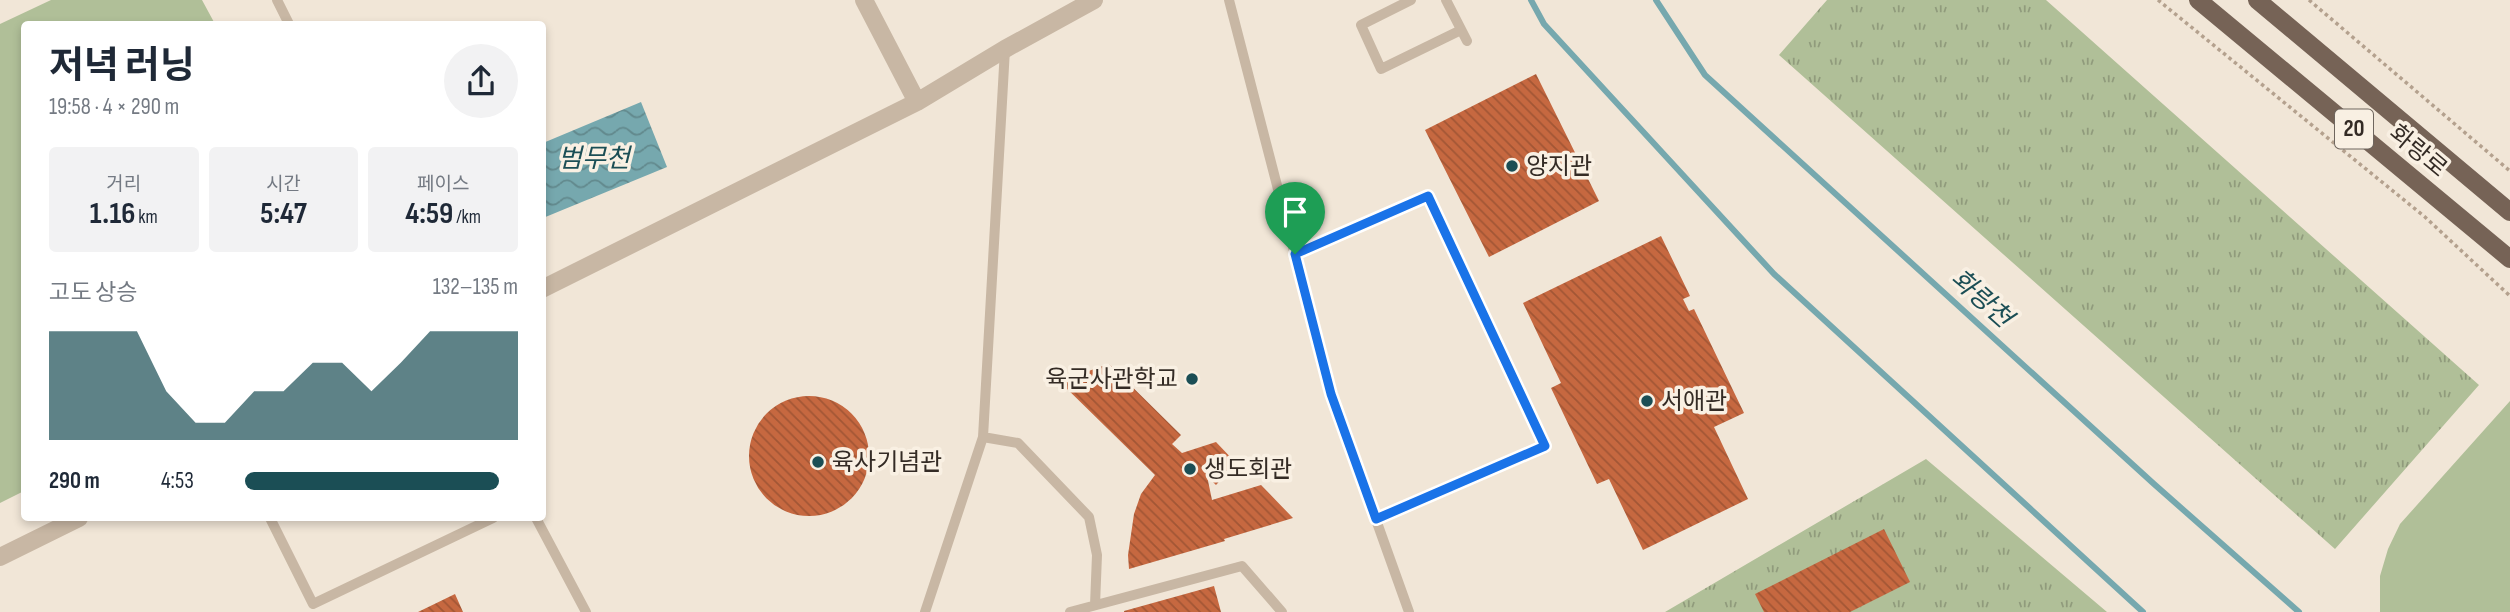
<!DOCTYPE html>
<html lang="ko">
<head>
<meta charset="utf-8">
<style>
  body { margin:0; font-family:"Sofia Sans Condensed","Noto Sans KR",sans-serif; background:#f2f2f3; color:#1f2937; height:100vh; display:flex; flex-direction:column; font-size:26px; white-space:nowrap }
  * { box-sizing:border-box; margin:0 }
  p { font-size:23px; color:#747a83 }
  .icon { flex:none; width:38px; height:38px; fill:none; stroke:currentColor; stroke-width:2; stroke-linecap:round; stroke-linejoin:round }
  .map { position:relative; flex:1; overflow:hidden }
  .sheet { position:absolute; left:21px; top:21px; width:525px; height:500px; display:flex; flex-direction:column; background:#fff; border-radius:7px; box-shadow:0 4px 10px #0003 }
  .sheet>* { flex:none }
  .pin { position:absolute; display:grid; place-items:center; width:60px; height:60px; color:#fff; margin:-72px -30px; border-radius:50% 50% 50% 0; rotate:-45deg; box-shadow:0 0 7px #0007 }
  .pin .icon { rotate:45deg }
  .round { display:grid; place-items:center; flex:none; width:74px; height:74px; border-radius:37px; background:#f2f2f3 }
  .summary { display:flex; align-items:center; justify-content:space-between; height:119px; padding:0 28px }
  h1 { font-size:38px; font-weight:700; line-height:52px }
  .figures { display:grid; grid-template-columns:repeat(3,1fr); gap:10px; height:119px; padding:7px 28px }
  .figures div { display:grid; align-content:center; border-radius:7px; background:#f2f2f3; text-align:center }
  .figures b { font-size:30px; font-weight:700 }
  .figures small { font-size:19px; font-weight:400 }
  .figures p { font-size:19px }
  .chart { height:196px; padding:14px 28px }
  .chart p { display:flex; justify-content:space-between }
  .chart svg { width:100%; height:126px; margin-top:7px; fill:#1b4e55; opacity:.7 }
  ul { padding:0 28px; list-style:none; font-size:23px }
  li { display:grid; grid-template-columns:112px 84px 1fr; align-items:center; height:52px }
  li i { height:18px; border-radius:9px; background:#1b4e55 }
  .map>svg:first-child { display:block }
  .grass { fill:url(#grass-tufts) }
  .green { fill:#b0bf98 }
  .water { fill:url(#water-waves) }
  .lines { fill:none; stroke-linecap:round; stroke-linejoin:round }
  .stream { stroke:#76a8ae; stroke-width:6 }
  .building { fill:url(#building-back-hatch) }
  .path { stroke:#b4a18e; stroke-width:3.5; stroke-dasharray:3.5 3.5; stroke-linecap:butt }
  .service { stroke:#c8b7a4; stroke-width:10 }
  .minor { stroke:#c8b7a4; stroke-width:18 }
  .primary { stroke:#766356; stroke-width:18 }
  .route-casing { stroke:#fff; stroke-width:14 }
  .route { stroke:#1a73e8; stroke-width:9 }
  .poi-dot { fill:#1b4e55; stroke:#f9f0e3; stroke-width:2.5 }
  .labels { text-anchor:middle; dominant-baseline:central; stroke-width:7; stroke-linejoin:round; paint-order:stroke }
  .shield { fill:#f9f0e3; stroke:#6f665e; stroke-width:2 }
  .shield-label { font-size:23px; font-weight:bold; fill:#342b25 }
  .street-label { font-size:24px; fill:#342b25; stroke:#f9f0e3 }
  .poi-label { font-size:24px; fill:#342b25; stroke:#f9f0e3; text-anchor:start }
  .water-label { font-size:26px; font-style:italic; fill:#1b4e55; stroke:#f9f0e3 }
</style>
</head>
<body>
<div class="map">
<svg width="2510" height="612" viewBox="0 0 2510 612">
  <defs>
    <pattern id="grass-tufts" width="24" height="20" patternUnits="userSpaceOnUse" patternTransform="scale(1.75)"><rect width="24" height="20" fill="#b0bf98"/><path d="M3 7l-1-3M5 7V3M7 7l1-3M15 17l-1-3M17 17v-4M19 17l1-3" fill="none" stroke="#909b7c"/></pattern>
    <pattern id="water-waves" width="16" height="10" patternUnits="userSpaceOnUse" patternTransform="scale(1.75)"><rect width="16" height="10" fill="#76a8ae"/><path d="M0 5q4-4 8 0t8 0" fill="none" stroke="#62898d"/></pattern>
    <pattern id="building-back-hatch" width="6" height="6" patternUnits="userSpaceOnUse" patternTransform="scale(1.75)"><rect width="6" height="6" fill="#c66840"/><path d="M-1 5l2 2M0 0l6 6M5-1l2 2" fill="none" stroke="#a25635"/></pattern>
  </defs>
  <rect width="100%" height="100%" fill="#f1e6d7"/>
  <!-- grass -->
  <path class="grass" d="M1827,0H2046L2479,385L2335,549L1779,55Z
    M1926,459L2107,612H1665Z"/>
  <!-- green -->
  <path class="green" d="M51,0H202L215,24H24V491L0,503V24Z
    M2510,401V612H2380V576L2388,549L2400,524Z"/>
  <!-- water -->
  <path class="water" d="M641,102L667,167L543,218V143Z"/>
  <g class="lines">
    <!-- stream -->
    <path class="stream" d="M1531,0L1544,24L1774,274L2143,612
      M1656,0L1705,75L2154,484L2299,612"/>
  </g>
  <!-- building -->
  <path class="building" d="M1536,74L1599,201L1489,257L1425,130Z
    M1661,236L1690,296L1683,299L1689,311L1694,309L1744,413L1714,427L1748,499L1643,550L1609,479L1597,484L1551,388L1561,383L1523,303Z
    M1109,364L1181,435L1172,444L1182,453L1216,442L1236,463L1216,485L1207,476L1212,500L1261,485L1293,518L1224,539L1225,541L1129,569L1128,555L1134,514L1141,494L1155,475L1059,381Z
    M749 456a60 60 0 1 1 120 0a60 60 0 1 1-120 0Z
    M1884,529L1910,582L1850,612H1764L1755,594Z
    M1214,586L1221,612H1124V611Z
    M455,594L463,612H418Z"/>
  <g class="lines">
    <!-- path -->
    <path class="path" d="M2158,0L2425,217L2510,296
      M2309,0L2510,171"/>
    <!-- service -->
    <path class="service" d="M277,0L289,24
      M1229,0L1331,394L1409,612
      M1411,0L1361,25L1381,69L1461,30
      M1446,0L1467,41
      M1295,254L1428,196L1545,446L1376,519
      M983,437L1018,443L1089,517L1097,555L1095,605
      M270,518L313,604L493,518
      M536,518L586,612
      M925,612L983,437L1005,49
      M1070,612L1242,566L1282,612"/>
    <!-- minor -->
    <path class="minor" d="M864,0L917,102
      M542,289L917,102L1005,49L1094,0
      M0,557L79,518"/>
    <!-- primary -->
    <path class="primary" d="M2198,0L2510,259
      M2257,0L2510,212"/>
  </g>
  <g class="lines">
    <defs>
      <path id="route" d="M1428,196L1545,446L1376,519L1331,394L1295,254Z"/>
    </defs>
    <!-- route casing -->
    <use href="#route" class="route-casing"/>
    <!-- route -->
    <use href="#route" class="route"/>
  </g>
  <!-- markers -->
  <g class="poi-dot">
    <circle cx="1512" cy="166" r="7"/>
    <circle cx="1192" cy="379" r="7"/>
    <circle cx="1647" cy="401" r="7"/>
    <circle cx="818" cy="462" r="7"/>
    <circle cx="1190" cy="469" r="7"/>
  </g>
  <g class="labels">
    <!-- shield labels -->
    <rect class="shield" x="2335" y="109.5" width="38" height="39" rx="5"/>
    <g class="shield-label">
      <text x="2354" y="129">20</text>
    </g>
    <!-- street labels -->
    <g class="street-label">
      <text transform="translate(2418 151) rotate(40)">화랑로</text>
    </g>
    <!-- poi labels -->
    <g class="poi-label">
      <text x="1526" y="166">양지관</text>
      <text x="1178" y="379" text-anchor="end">육군사관학교</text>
      <text x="1661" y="401">서애관</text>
      <text x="832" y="462">육사기념관</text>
      <text x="1204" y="469">생도회관</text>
    </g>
    <!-- water labels -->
    <g class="water-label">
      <text x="594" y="159">범무천</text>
      <text transform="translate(1981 299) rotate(42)">화랑천</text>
    </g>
  </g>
</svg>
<div class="pin" style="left:1295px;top:254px;background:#1e9e55"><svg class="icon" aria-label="arrive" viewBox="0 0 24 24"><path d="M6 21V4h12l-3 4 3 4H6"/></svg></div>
<section class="sheet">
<div class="summary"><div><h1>저녁 러닝</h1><p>19:58 · 4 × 290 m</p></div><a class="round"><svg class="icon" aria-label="share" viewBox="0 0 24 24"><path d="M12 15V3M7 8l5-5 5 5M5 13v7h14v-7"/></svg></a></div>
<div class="figures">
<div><p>거리</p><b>1.16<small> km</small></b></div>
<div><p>시간</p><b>5:47</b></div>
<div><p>페이스</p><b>4:59<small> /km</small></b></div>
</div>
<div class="chart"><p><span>고도 상승</span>132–135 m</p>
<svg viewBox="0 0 160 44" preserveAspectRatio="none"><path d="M0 44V6L10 6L20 6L30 6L40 27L50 38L60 38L70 27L80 27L90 17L100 17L110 27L120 17L130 6L140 6L150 6L160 6V44z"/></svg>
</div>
<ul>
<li><b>290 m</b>4:53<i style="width:93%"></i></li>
</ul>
</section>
</div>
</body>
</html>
